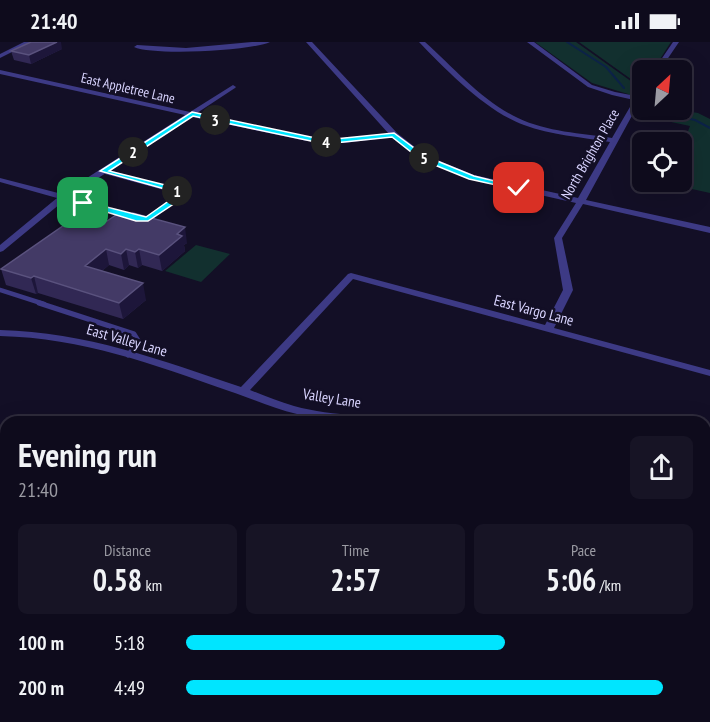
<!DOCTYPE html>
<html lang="en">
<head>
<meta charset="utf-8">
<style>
  body { margin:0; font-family:"PT Sans Narrow",sans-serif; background:#171425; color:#f1f3f6; height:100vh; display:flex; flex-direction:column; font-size:22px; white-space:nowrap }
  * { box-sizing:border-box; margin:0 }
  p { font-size:20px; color:#9b9ba3 }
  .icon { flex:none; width:33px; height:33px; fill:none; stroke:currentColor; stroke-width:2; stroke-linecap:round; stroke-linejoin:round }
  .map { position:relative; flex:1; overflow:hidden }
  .sheet { position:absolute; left:0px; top:374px; width:711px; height:308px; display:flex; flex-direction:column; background:#0e0b1c; border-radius:18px 18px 0 0; box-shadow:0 6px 24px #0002,0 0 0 2px #2e2b3b }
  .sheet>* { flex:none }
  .needle { width:39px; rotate:26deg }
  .fabs { position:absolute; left:632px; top:18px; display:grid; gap:12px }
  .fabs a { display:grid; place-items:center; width:60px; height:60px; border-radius:9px; background:#0e0b1c; box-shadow:0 6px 24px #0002,0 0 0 2px #2e2b3b; font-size:30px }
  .pin { position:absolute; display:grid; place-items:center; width:51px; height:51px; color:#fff; margin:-26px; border-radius:12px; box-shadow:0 3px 9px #0006 }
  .km { position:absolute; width:30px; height:30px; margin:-15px; border-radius:50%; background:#222; color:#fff; font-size:16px; line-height:30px; text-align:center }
  .round { display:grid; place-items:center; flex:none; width:63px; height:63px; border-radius:9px; background:#171425 }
  .summary { display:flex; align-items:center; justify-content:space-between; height:102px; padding:0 18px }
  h1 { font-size:33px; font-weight:700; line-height:45px }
  .stats { display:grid; grid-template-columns:repeat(3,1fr); gap:9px; height:102px; padding:6px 18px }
  .stats div { display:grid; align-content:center; border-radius:9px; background:#171425; text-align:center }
  .stats b { font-size:30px; font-weight:700 }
  .stats small { font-size:16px; font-weight:400 }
  .stats p { font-size:16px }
  ul { padding:0 18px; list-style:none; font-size:20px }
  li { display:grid; grid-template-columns:96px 72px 1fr; align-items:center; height:45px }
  li i { height:15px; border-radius:8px; background:#00e5ff }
  .status { display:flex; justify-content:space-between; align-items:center; height:42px; padding:0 30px; background:#0e0b1c; direction:ltr }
  .status svg { height:16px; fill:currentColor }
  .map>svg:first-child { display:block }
  .green { fill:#12302f }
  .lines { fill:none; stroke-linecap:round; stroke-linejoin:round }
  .stream { stroke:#0c2248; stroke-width:2 }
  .lane-far1 { stroke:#3d3a85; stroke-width:4.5 }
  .lane { stroke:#3d3a85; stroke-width:5 }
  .street { fill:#3d3a85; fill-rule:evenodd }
  .wall { fill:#312854 }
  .shaded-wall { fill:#1d163a }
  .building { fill:#433a66; stroke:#5a527e; stroke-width:1.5 }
  .route { fill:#00e5ff; stroke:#fff; stroke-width:1.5 }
  .labels { text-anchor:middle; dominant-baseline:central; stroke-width:5; stroke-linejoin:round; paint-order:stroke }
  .far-street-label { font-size:14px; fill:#d9d4ff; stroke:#130f26 }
  .street-label { font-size:15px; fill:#d9d4ff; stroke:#130f26 }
</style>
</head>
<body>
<div class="status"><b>21:40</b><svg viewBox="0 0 49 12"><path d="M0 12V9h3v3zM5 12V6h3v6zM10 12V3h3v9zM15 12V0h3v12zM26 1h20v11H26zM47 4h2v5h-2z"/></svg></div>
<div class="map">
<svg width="710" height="680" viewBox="0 0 710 680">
  <rect width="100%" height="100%" fill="#130f26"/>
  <!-- green -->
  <path class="green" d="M535,0H576L642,47V61L628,52L592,41Z
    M579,0H671L653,28H642V45Z
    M642,66L679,68L698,71L710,77V151L665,141L681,140V108L690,84L638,73Z
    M196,203L230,212L201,240L165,229Z"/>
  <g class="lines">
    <!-- stream -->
    <path class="stream" d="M567,0L606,25L624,46
      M658,70L695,78L710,86"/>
    <!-- lane-far1 -->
    <path class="lane-far1" d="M103,129L180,150L181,153L152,175L144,177
      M63,155L124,173
      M0,248L44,262"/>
    <!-- lane -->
    <path class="lane" d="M39,261L134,292L139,300L128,313"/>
    <!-- street -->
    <path class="street" d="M24,0H32L0,16V12Z
      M252,0H270C251,9 153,14 134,5L137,3L186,6Z
      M306,0H312L397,91L425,113L474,133L578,156L610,100C581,95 551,93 524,83C487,70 446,28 419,0H425C454,26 482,59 518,76C547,90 581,91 612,96L634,58L612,53L588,45L527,0H534L592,43L615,50L636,54L642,50V59H640L586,158L710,185V191L583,162L562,196L573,248L554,286L710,328V334L353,237L250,348C265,354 279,360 294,364C334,375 378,374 419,376L424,380C382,380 339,382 297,372C274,367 251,356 229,349C152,322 83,296 0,294V288C86,290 161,318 241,345L348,232L351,231L545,283L563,248L554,196L576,161L469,137L419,117L393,95L344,101L307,99L192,75L66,157L3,209L0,210V203L57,156L0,140V136L62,152L185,73L0,32V28L190,70L233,43L236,45L235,46L197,71L307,95L344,96L389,92Z
      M673,0H679L660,28H654Z
      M681,63L690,65L691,66L688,68L681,67Z
      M0,423L6,424V432L0,431Z
      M705,458L710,460V470L705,468Z
      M710,539V553L705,554V541Z
      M6,658V672L0,675V661Z
      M264,675H280V680H264Z"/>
  </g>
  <!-- wall -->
  <path class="wall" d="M62,7L31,22L14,18L11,9Z
    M80,172L187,201L184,203L185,209L162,229L142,223L138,226L129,223L124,228L109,223L102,229L146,258L123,277L38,251L36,252L6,243L1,227Z"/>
  <!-- shaded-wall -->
  <path class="shaded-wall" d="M57,0H61L62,7L31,22L29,13Z
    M185,185L187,201L184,203L185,209L162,229L159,213L177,192Z
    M106,207L109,223L89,240L85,224Z
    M126,207L129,223L124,228L121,212Z
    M139,207L142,223L138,226L135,210Z
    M34,234L38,251L36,252L31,236Z
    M143,241L146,258L123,277L119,261Z"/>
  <!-- building -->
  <path class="building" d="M31,0H57L29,13L11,9Z
    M119,171L129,174L133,171L185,185L177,192L182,194L159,213L139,207L135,210L126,207L121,212L106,207L85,224L143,241L119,261L34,234L31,236L1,227L80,172L107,179Z"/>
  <!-- route -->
  <path class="route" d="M192,70L325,98L394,91L425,114L474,134L523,146L519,148L469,137L420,117L392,95L325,102L193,74L109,129L177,146L184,152V155L148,179H136L80,162V159H83L146,175L177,153L172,149L100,129Z"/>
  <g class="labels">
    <!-- far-street labels -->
    <g class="far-street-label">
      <text transform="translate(128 46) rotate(13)">East Appletree Lane</text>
      <text transform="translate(590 112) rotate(-60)">North Brighton Place</text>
    </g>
    <!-- street labels -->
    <g class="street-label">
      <text transform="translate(534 268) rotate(15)">East Vargo Lane</text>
      <text transform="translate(127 298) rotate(16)">East Valley Lane</text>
      <text transform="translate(332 356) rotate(9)">Valley Lane</text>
    </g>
  </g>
</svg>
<div class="fabs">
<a><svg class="needle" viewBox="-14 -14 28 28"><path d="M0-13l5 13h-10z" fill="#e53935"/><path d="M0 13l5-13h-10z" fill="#9b9ba3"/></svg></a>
<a><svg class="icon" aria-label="locate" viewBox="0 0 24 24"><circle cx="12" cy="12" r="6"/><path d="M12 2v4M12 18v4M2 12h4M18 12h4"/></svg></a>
</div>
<div class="pin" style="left:83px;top:161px;background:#1e9e55"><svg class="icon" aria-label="arrive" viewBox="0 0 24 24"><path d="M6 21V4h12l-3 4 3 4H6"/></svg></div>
<div class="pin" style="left:519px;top:146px;background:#d93025"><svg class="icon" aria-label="check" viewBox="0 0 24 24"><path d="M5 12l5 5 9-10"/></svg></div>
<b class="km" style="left:177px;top:149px">1</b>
<b class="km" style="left:133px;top:110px">2</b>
<b class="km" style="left:215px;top:78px">3</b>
<b class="km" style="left:326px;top:100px">4</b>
<b class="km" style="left:424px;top:116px">5</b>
<section class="sheet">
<div class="summary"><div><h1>Evening run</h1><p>21:40</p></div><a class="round"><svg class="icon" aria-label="share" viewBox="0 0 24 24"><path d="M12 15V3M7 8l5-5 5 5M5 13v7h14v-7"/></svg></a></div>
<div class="stats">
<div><p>Distance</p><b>0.58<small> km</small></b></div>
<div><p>Time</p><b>2:57</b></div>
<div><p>Pace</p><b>5:06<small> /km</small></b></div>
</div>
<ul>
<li><b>100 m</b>5:18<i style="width:63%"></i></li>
<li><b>200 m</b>4:49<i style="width:94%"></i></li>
</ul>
</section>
</div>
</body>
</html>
